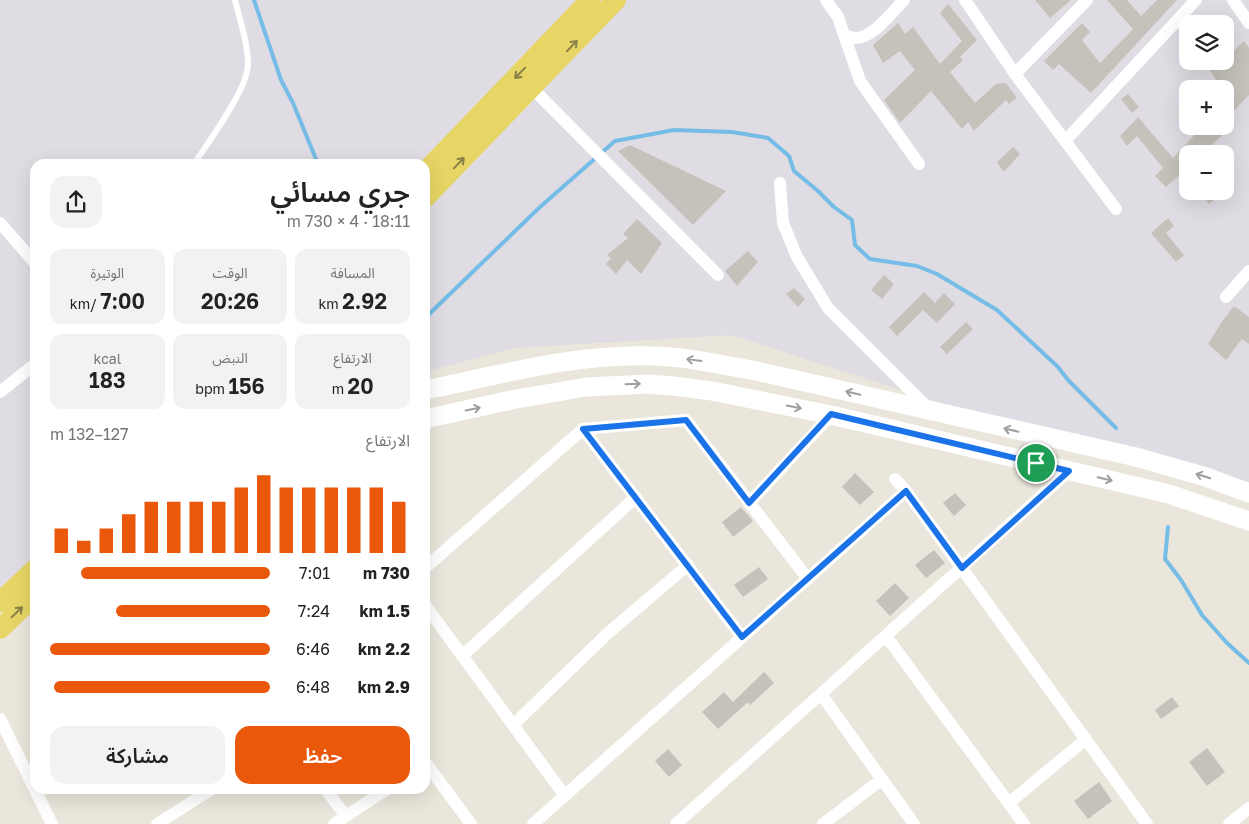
<!DOCTYPE html>
<html lang="ar">
<head>
<meta charset="utf-8">
<style>
  body { margin:0; font-family:"Golos Text","Noto Sans Arabic",sans-serif; background:#f2f2f2; color:#222; direction:rtl; height:100vh; display:flex; flex-direction:column; font-size:19px; white-space:nowrap }
  * { box-sizing:border-box; margin:0 }
  p { font-size:16px; color:#767676 }
  .icon { flex:none; width:28px; height:28px; fill:none; stroke:currentColor; stroke-width:2; stroke-linecap:round; stroke-linejoin:round }
  .map { position:relative; flex:1; overflow:hidden; direction:ltr }
  .sheet { position:absolute; left:30px; top:159px; width:400px; height:635px; display:flex; flex-direction:column; background:#fff; border-radius:15px; box-shadow:0 5px 20px #0002; direction:rtl }
  .sheet>* { flex:none }
  .tools { position:absolute; left:1179px; top:15px; display:grid; gap:10px }
  .tools a { display:grid; place-items:center; width:55px; height:55px; border-radius:10px; background:#fff; box-shadow:0 5px 20px #0002; font-size:25px }
  .pin { position:absolute; display:grid; place-items:center; width:42px; height:42px; color:#fff; margin:-21px; border:2px solid #fff; border-radius:50%; box-shadow:0 1px 5px #0007 }
  .round { display:grid; place-items:center; flex:none; width:52px; height:52px; border-radius:15px; background:#f2f2f2 }
  .headline { display:flex; align-items:center; justify-content:space-between; height:85px; padding:0 20px }
  h1 { font-size:28px; font-weight:600; line-height:38px }
  .figures { display:grid; grid-template-columns:repeat(3,1fr); gap:8px; height:85px; padding:5px 20px }
  .figures div { display:grid; align-content:center; border-radius:12px; background:#f2f2f2; text-align:center }
  .figures b { font-size:21px; font-weight:600 }
  .figures small { font-size:14px; font-weight:400 }
  .figures p { font-size:14px }
  .chart { height:140px; padding:10px 20px }
  .chart p { display:flex; justify-content:space-between }
  .chart svg { width:100%; height:90px; margin-top:5px; stroke:#ea580c; stroke-width:6 }
  .primary-button { display:flex; gap:10px; margin-top:auto; padding:10px 20px }
  .primary-button a { flex:1; height:58px; border-radius:15px; background:#ea580c; color:#fff; font-size:20px; font-weight:600; line-height:58px; text-align:center }
  .primary-button a+a { background:#f2f2f2; color:#222 }
  ul { padding:0 20px; list-style:none; font-size:16px }
  li { display:grid; grid-template-columns:80px 60px 1fr; align-items:center; height:38px }
  li i { height:12px; border-radius:6px; background:#ea580c }
  .map>svg:first-child { display:block }
  .industrial { fill:#dfdce3; fill-rule:evenodd }
  .lines { fill:none; stroke-linecap:round; stroke-linejoin:round }
  .stream { stroke:#75bce6; stroke-width:4 }
  .building { fill:#c6c2bb }
  .lane { stroke:#fff; stroke-width:6 }
  .street { stroke:#fff; stroke-width:12 }
  .secondary { stroke:#fff; stroke-width:19 }
  .primary { stroke:#e7d665; stroke-width:20 }
  .oneway { stroke:#888047 }
  .oneway2 { stroke:#9f9f9f }
  .route-casing { stroke:#fff; stroke-width:10 }
  .route { stroke:#1a73e8; stroke-width:6 }
</style>
</head>
<body>
<div class="map">
<svg width="1249" height="824" viewBox="0 0 1249 824">
  <rect width="100%" height="100%" fill="#eae6dc"/>
  <!-- industrial -->
  <path class="industrial" d="M0,0H1249V482L945,404L731,335L515,348L425,372V164H35V565L0,599ZM1188,24H1225V61H1188ZM1188,89H1225V126H1188ZM1188,154H1225V191H1188Z"/>
  <g class="lines">
    <!-- stream -->
    <path class="stream" d="M254,0L281,80L293,103L318,164
      M425,318L540,207L615,141L674,130L732,132L768,138L789,156L794,171L818,191L834,207L852,220L855,245L870,259L917,266L937,274L997,310L1058,367L1068,380L1116,428
      M1168,527L1165,559L1181,580L1202,615L1227,643L1249,663"/>
  </g>
  <!-- building -->
  <path class="building" d="M1035,0H1071L1050,18Z
    M1107,0H1127L1141,16L1157,0H1177L1091,93L1059,64L1053,70L1044,61L1082,23L1090,32L1082,40L1100,63L1133,29Z
    M948,4L977,40L960,57L963,60L950,72L975,103L996,84L1006,83L1017,98L1009,104L1006,100L974,131L968,122L962,129L931,91L900,123L884,100L915,70L900,51L883,63L873,45L898,23L905,34L913,27L940,64L962,41L940,13Z
    M1244,41L1249,48V95L1225,120V103L1229,99L1225,92V89H1222L1204,61H1225V59Z
    M1128,94L1139,107L1132,113L1121,99Z
    M1138,117L1173,158L1203,126H1232L1202,154H1188V167L1166,187L1155,176L1163,168L1137,136L1127,146L1120,136Z
    M630,145L726,191L693,225L618,151Z
    M1013,147L1020,154L1004,172L997,162Z
    M1199,191H1224L1209,204Z
    M1168,218L1174,226L1166,233L1184,255L1176,262L1151,233Z
    M637,219L662,243L641,274L627,260L616,274L606,264L611,258L607,255L628,238L623,234Z
    M748,251L758,262L737,286L725,271Z
    M884,275L894,284L882,299L871,290Z
    M794,288L805,299L798,307L786,294Z
    M924,292L935,303L944,293L955,304L937,323L923,310L897,336L889,327Z
    M1234,306L1249,317V344L1242,339L1226,360L1208,344L1223,320Z
    M966,322L973,329L947,354L940,347Z
    M855,473L874,492L860,505L842,487Z
    M955,493L966,505L954,516L943,503Z
    M741,507L753,521L733,537L722,522Z
    M934,550L945,563L926,578L915,565Z
    M759,567L768,579L743,597L734,585Z
    M895,583L909,598L890,616L876,601Z
    M764,672L774,683L750,705L748,702L718,729L702,712L724,692L733,702Z
    M1172,697L1179,706L1161,719L1155,710Z
    M1207,748L1225,772L1207,786L1189,762Z
    M668,749L682,765L669,777L655,761Z
    M1099,782L1112,801L1088,819L1074,801Z"/>
  <g class="lines">
    <!-- lane -->
    <path class="lane" d="M194,164C209,141 247,90 248,65C248,43 240,21 235,0"/>
    <!-- street -->
    <path class="street" d="M826,0L838,17L860,81L919,164
      M965,0L1015,74L1116,209
      M1233,0L1249,23
      M844,35C848,36 853,38 856,38C873,38 893,11 904,0
      M1015,74L1087,0
      M532,88L718,275
      M1065,141L1196,0
      M780,183L783,223L797,257L828,308L930,410
      M0,223L35,263
      M1226,297L1249,271
      M0,392L35,364
      M583,429L742,637
      M895,479L906,491L1147,824
      M749,503L831,415
      M425,568L583,429L686,420L808,579
      M425,605L565,796
      M886,636L1024,824
      M462,656L636,497
      M821,694L914,824
      M0,719L52,824
      M513,725L607,634L688,565
      M425,762L471,824
      M325,789L346,816
      M1009,803L1086,739
      M157,824L212,789
      M334,824L387,789
      M533,824L906,491
      M676,824L1069,471
      M823,824L881,780
      M1229,824L1249,808"/>
    <!-- secondary -->
    <path class="secondary" d="M425,390C500,375 577,353 654,356C689,357 722,365 756,371L1136,457L1206,477L1249,493
      M425,419L511,400L586,387L648,384L673,386L712,391L831,415L1169,494L1249,521"/>
    <!-- primary -->
    <path class="primary" d="M425,172L590,0
      M425,198L616,0
      M0,602L35,569
      M0,629L35,595"/>
  </g>
  <!-- one-way arrows -->
  <defs><path id="oneway-shaft" d="M-6 0H5M1.5-3L5.5 0L1.5 3" fill="none" stroke-width="1.6" stroke-linecap="round" stroke-linejoin="round" transform="scale(1.25)"/></defs>
  <g class="oneway">
    <use href="#oneway-shaft" transform="translate(572 46) rotate(-46)"/>
    <use href="#oneway-shaft" transform="translate(520 73) rotate(134)"/>
    <use href="#oneway-shaft" transform="translate(459 163) rotate(-46)"/>
    <use href="#oneway-shaft" transform="translate(17 612) rotate(-44)"/>
  </g>
  <g class="oneway2">
    <use href="#oneway-shaft" transform="translate(694 360) rotate(-172)"/>
    <use href="#oneway-shaft" transform="translate(633 384) rotate(-2)"/>
    <use href="#oneway-shaft" transform="translate(853 393) rotate(-167)"/>
    <use href="#oneway-shaft" transform="translate(794 407) rotate(11)"/>
    <use href="#oneway-shaft" transform="translate(473 409) rotate(-12)"/>
    <use href="#oneway-shaft" transform="translate(1011 430) rotate(-167)"/>
    <use href="#oneway-shaft" transform="translate(1203 476) rotate(-162)"/>
    <use href="#oneway-shaft" transform="translate(1105 479) rotate(13)"/>
  </g>
  <g class="lines">
    <defs>
      <path id="route" d="M831,414L1069,471L962,568L906,491L742,637L583,429L686,420L749,503Z"/>
    </defs>
    <!-- route casing -->
    <use href="#route" class="route-casing"/>
    <!-- route -->
    <use href="#route" class="route"/>
  </g>
</svg>
<div class="tools">
<a><svg class="icon" aria-label="layers" viewBox="0 0 24 24"><path d="M12 4l9 5-9 5-9-5zM3 14l9 5 9-5"/></svg></a>
<a>+</a>
<a>−</a>
</div>
<div class="pin" style="left:1036px;top:463px;background:#1e9e55"><svg class="icon" aria-label="arrive" viewBox="0 0 24 24"><path d="M6 21V4h12l-3 4 3 4H6"/></svg></div>
<section class="sheet">
<div class="headline"><div><h1>جري مسائي</h1><p>18:11 · 4 × 730 m</p></div><a class="round"><svg class="icon" aria-label="share" viewBox="0 0 24 24"><path d="M12 15V3M7 8l5-5 5 5M5 13v7h14v-7"/></svg></a></div>
<div class="figures">
<div><p>المسافة</p><b>2.92<small> km</small></b></div>
<div><p>الوقت</p><b>20:26</b></div>
<div><p>الوتيرة</p><b>7:00<small> /km</small></b></div>
</div>
<div class="figures">
<div><p>الارتفاع</p><b>20<small> m</small></b></div>
<div><p>النبض</p><b>156<small> bpm</small></b></div>
<div><p>kcal</p><b>183</b></div>
</div>
<div class="chart"><p><span>الارتفاع</span>127–132 m</p>
<svg viewBox="0 0 160 44" preserveAspectRatio="none"><path d="M5 44V32M15 44V38M25 44V32M35 44V25M45 44V19M55 44V19M65 44V19M75 44V19M85 44V12M95 44V6M105 44V12M115 44V12M125 44V12M135 44V12M145 44V12M155 44V19"/></svg>
</div>
<ul>
<li><b>730 m</b>7:01<i style="width:86%"></i></li>
<li><b>1.5 km</b>7:24<i style="width:70%"></i></li>
<li><b>2.2 km</b>6:46<i style="width:100%"></i></li>
<li><b>2.9 km</b>6:48<i style="width:98%"></i></li>
</ul>
<div class="primary-button"><a>حفظ</a><a>مشاركة</a></div>
</section>
</div>
</body>
</html>
